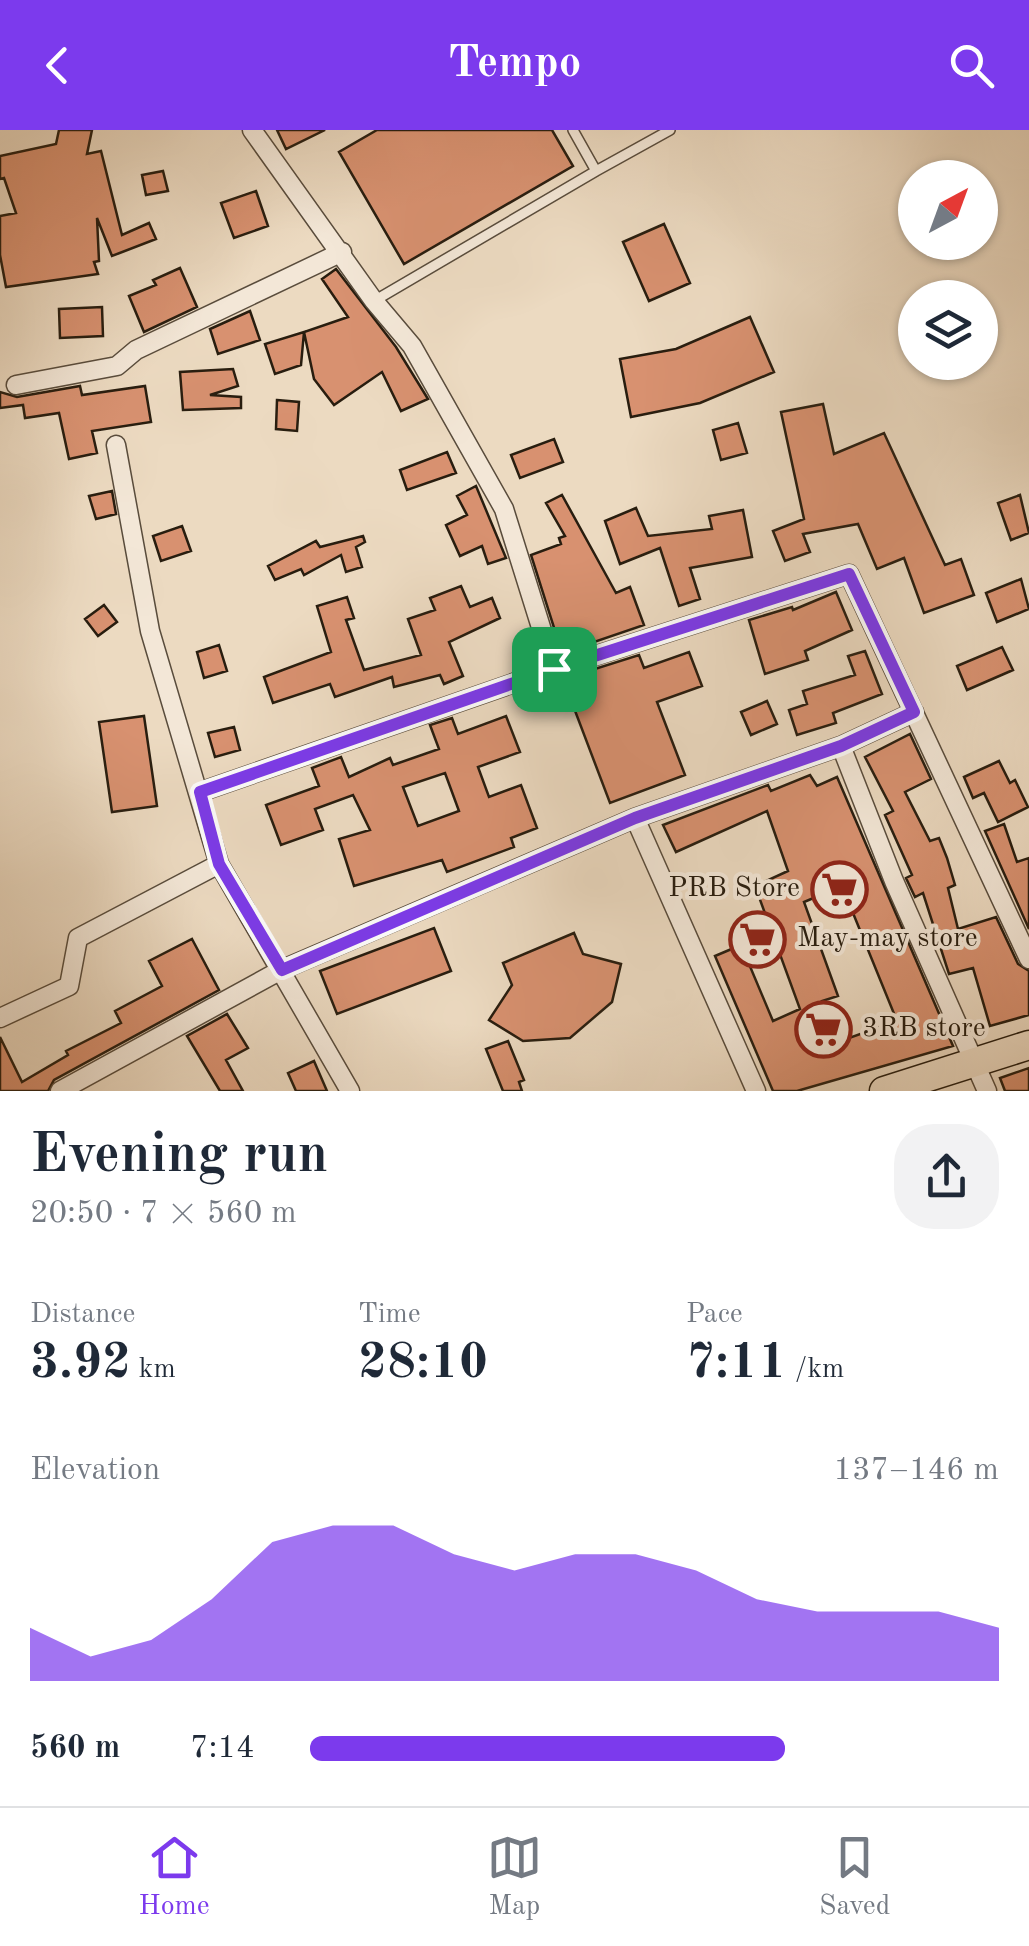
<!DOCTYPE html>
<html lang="en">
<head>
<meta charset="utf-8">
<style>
  body { margin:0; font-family:"Old Standard TT",serif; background:#f2f2f3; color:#1f2937; height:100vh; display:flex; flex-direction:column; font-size:38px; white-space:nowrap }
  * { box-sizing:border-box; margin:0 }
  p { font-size:32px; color:#747a83 }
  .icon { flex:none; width:55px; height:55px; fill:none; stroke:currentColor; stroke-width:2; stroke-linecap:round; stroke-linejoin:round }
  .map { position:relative; height:961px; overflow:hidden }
  .sheet { display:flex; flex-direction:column; background:#fff; flex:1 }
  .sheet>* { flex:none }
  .needle { width:65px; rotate:41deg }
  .buttons { position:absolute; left:898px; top:30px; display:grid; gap:20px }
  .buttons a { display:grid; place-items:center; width:100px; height:100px; border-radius:50%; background:#fff; box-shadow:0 2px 8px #0004; font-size:50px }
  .pin { position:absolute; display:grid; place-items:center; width:85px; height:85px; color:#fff; margin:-42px; border-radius:20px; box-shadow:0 5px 15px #0006 }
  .round { display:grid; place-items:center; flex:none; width:105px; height:105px; border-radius:40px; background:#f2f2f3 }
  .summary { display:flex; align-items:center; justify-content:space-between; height:170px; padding:0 30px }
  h1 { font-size:55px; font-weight:600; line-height:75px }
  .figures { display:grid; grid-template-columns:repeat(3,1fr); gap:15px; height:170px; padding:10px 30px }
  .figures div { display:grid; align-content:center }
  .figures b { font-size:50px; font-weight:600 }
  .figures small { font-size:28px; font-weight:400 }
  .figures p { font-size:28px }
  .chart { height:280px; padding:20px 30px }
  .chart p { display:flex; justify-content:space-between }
  .chart svg { width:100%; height:180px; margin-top:10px; fill:#7c3aed; opacity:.7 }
  ul { padding:0 30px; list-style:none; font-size:32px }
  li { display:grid; grid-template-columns:160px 120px 1fr; align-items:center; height:75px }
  li i { height:25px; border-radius:12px; background:#7c3aed }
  header { display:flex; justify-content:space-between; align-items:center; height:130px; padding:0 30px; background:#7c3aed; color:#fff; font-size:45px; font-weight:600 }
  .dock { display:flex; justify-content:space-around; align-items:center; height:140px; border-top:2px solid #e0e1e3; background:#fff; font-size:28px; color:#747a83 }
  .dock a { display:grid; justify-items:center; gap:5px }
  .dock .current { color:#7c3aed }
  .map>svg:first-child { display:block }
  .building { fill:#d89170; stroke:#281d0f; stroke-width:2.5; fill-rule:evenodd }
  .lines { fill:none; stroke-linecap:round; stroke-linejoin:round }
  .lane-casing { stroke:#594c3c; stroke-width:12 }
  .street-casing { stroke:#594c3c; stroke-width:21 }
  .primary-casing { stroke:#281d0f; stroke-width:31 }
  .lane { stroke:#f3e7d7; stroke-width:9 }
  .street { stroke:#f3e7d7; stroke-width:18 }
  .primary { stroke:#ecdac1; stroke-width:28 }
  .route-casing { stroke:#fff; stroke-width:20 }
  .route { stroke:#7c3aed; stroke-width:12 }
  .labels { text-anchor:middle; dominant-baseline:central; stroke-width:8; stroke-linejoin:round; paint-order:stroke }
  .poi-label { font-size:28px; fill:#281d0f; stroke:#f3e7d7; text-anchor:start }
</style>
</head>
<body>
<header><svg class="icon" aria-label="back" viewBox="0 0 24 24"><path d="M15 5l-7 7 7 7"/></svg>Tempo<svg class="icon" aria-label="search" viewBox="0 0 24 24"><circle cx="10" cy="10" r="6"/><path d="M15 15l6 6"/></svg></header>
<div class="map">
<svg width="1029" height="961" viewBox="0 0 1029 961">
  <rect width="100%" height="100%" fill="#ecdac1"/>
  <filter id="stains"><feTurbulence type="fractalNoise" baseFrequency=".002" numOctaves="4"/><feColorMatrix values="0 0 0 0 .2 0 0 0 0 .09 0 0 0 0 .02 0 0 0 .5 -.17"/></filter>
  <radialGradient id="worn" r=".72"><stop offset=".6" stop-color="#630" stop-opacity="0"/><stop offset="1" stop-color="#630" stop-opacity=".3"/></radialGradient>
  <!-- building -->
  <path class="building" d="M59,0H92L87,24L101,21L122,105L149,93L156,109L112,126L97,88L99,131L94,132L98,144L6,157L0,125V86L16,83L4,48L0,49V26L56,14Z
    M277,0H325L286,19Z
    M377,0H552L573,36L404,134L339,22Z
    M163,41L168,61L146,65L142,45Z
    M256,61L268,96L234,108L221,73Z
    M664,94L690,153L649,171L623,112Z
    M180,138L197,177L144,202L129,166L156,155L153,150Z
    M336,139L396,217L428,269L401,281L382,242L334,275L314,249L304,202L348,187L322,149Z
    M102,177L103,206L60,208L59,179Z
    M250,181L260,210L218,224L210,199Z
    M750,187L774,242L700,273L631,287L620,229L676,219Z
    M304,202L301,235L275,244L265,214Z
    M233,239L238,256L210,265L241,267V278L183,280L180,242Z
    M80,256L82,265L145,256L151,292L92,301L97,323L69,329L59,283L25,288L23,275L0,278V262L17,267Z
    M277,270L299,272L297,301L276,299Z
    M823,274L834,324L884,303L945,435L961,429L974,465L924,483L904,428L877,439L858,394L803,404L810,422L785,431L773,401L804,389L781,282Z
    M738,293L747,323L721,330L713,300Z
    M554,309L563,332L520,348L511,325Z
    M447,322L456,343L407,360L400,340Z
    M476,356L506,428L488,434L482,416L460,426L446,395L467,385L457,366Z
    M112,361L116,384L96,389L89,366Z
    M562,365L616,463L630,457L644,495L562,523L531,425L561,414L559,408L565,406L546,373Z
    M1020,365L1029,403L1011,410L998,373Z
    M636,378L648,406L712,399L709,386L743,380L752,427L690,438L700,469L679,476L660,418L620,434L605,391Z
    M182,396L191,421L161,431L153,406Z
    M363,406L365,412L356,417L362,437L346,442L341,425L304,445L301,439L275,450L268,436L316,411L320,417Z
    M1021,449L1029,479L997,492L986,463Z
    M461,456L470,477L492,468L500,488L449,512L463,546L444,554L440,545L394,557L392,547L335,567L330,554L273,573L264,547L331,522L317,476L347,467L354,488L346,490L364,540L421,525L408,489L435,480L430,468Z
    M836,462L852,500L805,521L808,530L765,544L749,490L792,477L793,480Z
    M104,475L117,492L98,506L85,489Z
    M219,515L227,541L204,548L197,522Z
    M1002,517L1013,540L967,560L957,536Z
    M865,521L882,564L833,583L836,593L797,605L789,580L807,574L803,561L855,545L848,526Z
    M689,522L702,556L657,572L685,645L610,673L563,549L639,525L644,538Z
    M767,571L777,594L751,605L741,582Z
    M144,586L157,676L112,682L99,592Z
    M506,586L520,622L478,637L489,667L521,655L537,698L511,708L514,717L447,742L442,730L354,756L339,709L370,700L353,665L315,679L323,700L281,715L266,675L319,656L312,638L341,627L349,647L390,628L393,635L439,619L430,595L452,588L458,604ZM445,643L459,681L418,696L403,657Z
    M234,597L240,620L215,627L208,603Z
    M910,604L931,649L905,662L930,711L939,708L947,728L955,755L948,758L958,799L996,787L1018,834L1029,841V885L990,896L973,838L949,844L923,763L915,767L906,748L912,745L885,685L893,681L865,627Z
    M999,631L1010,653L1015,650L1028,677L998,692L984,663L973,668L964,647Z
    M810,645L817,656L837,647L953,916L797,961H773L715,826L741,815L773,891L800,879L755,756L788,741L767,681L676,722L663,695L768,655L771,661ZM842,756L897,891L838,912L822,871L838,866L804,772Z
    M1004,694L1017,732L1029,728V799L985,701Z
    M434,798L451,841L337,884L320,841Z
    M574,803L583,824L621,834L612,872L570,908L523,911L489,890L512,855L503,833Z
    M192,809L219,860L54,950L48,961H0V907L22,952L68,925L66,921L121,893L115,881L162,856L149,831Z
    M227,884L248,918L226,930L243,961H220L187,906Z
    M508,911L524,950L519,952L522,961H503L486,919Z
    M314,931L327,961H296L288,943Z
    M1029,938V961H1005L1000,948Z"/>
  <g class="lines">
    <defs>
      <path id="lane" d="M573,0L596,41L670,0
        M374,171L596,41"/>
      <path id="street" d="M252,0L374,171L412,216L504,379L554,539
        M16,255L117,236L136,220L342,122
        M116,315L150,501L219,734L350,961
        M841,616L894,751L987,961
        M200,662L554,539L849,444L1029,829
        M635,688L756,961
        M0,888L69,856L78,808L219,734
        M60,961L281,840L635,688L841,616L914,582"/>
      <path id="primary" d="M884,961L1029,915"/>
    </defs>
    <!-- lane casing -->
    <use href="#lane" class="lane-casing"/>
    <!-- street casing -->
    <use href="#street" class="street-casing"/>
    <!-- primary casing -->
    <use href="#primary" class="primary-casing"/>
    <!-- lane -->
    <use href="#lane" class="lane"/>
    <!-- street -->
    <use href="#street" class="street"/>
    <!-- primary -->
    <use href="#primary" class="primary"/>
  </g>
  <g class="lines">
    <defs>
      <path id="route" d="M849,444L914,582L841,616L635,688L282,840L219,734L200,662L554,539Z"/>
    </defs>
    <!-- route casing -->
    <use href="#route" class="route-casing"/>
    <!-- route -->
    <use href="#route" class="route"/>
  </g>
  <!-- icons -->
  <defs>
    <symbol id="supermarket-ring" viewBox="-11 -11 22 22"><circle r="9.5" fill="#f3e7d7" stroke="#8f2418" stroke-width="1.5"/><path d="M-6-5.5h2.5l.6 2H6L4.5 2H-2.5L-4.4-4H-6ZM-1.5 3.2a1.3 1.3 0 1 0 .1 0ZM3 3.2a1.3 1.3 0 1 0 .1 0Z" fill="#8f2418"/></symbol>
  </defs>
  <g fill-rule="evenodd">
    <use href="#supermarket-ring" x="808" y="728" width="63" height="63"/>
    <use href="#supermarket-ring" x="726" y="778" width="63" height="63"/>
    <use href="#supermarket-ring" x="792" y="868" width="63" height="63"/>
  </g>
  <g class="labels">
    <!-- poi labels -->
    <g class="poi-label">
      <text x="800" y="759" text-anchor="end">PRB Store</text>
      <text x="797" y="809">May-may store</text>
      <text x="862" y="899">3RB store</text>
    </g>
  </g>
  <rect width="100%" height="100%" filter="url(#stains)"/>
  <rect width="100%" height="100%" fill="url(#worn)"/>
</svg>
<div class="buttons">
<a><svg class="needle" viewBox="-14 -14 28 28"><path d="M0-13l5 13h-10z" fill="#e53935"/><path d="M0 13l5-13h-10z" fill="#747a83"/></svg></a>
<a><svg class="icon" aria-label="layers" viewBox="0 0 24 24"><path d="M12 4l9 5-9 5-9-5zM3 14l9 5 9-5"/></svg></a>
</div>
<div class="pin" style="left:554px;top:539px;background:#1e9e55"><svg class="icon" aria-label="arrive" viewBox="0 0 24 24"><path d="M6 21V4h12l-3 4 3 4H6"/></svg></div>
</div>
<section class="sheet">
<div class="summary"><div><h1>Evening run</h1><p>20:50 · 7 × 560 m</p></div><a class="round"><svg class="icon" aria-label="share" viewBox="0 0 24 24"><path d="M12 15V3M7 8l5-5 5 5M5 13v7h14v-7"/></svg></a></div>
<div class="figures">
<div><p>Distance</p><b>3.92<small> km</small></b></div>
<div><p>Time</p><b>28:10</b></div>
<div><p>Pace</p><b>7:11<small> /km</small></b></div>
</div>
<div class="chart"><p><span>Elevation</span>137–146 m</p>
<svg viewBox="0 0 160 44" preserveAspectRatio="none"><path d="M0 44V31L10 38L20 34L30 24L40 10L50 6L60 6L70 13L80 17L90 13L100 13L110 17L120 24L130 27L140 27L150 27L160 31V44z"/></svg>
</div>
<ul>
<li><b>560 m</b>7:14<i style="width:69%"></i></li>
</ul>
</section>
<nav class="dock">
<a class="current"><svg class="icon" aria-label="home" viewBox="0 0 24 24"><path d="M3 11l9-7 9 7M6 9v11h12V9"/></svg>Home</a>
<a><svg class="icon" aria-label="map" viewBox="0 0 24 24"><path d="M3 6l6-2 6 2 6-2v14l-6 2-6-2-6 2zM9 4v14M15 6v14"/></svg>Map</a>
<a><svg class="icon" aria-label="saved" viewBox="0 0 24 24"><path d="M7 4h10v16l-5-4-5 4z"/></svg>Saved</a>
</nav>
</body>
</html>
